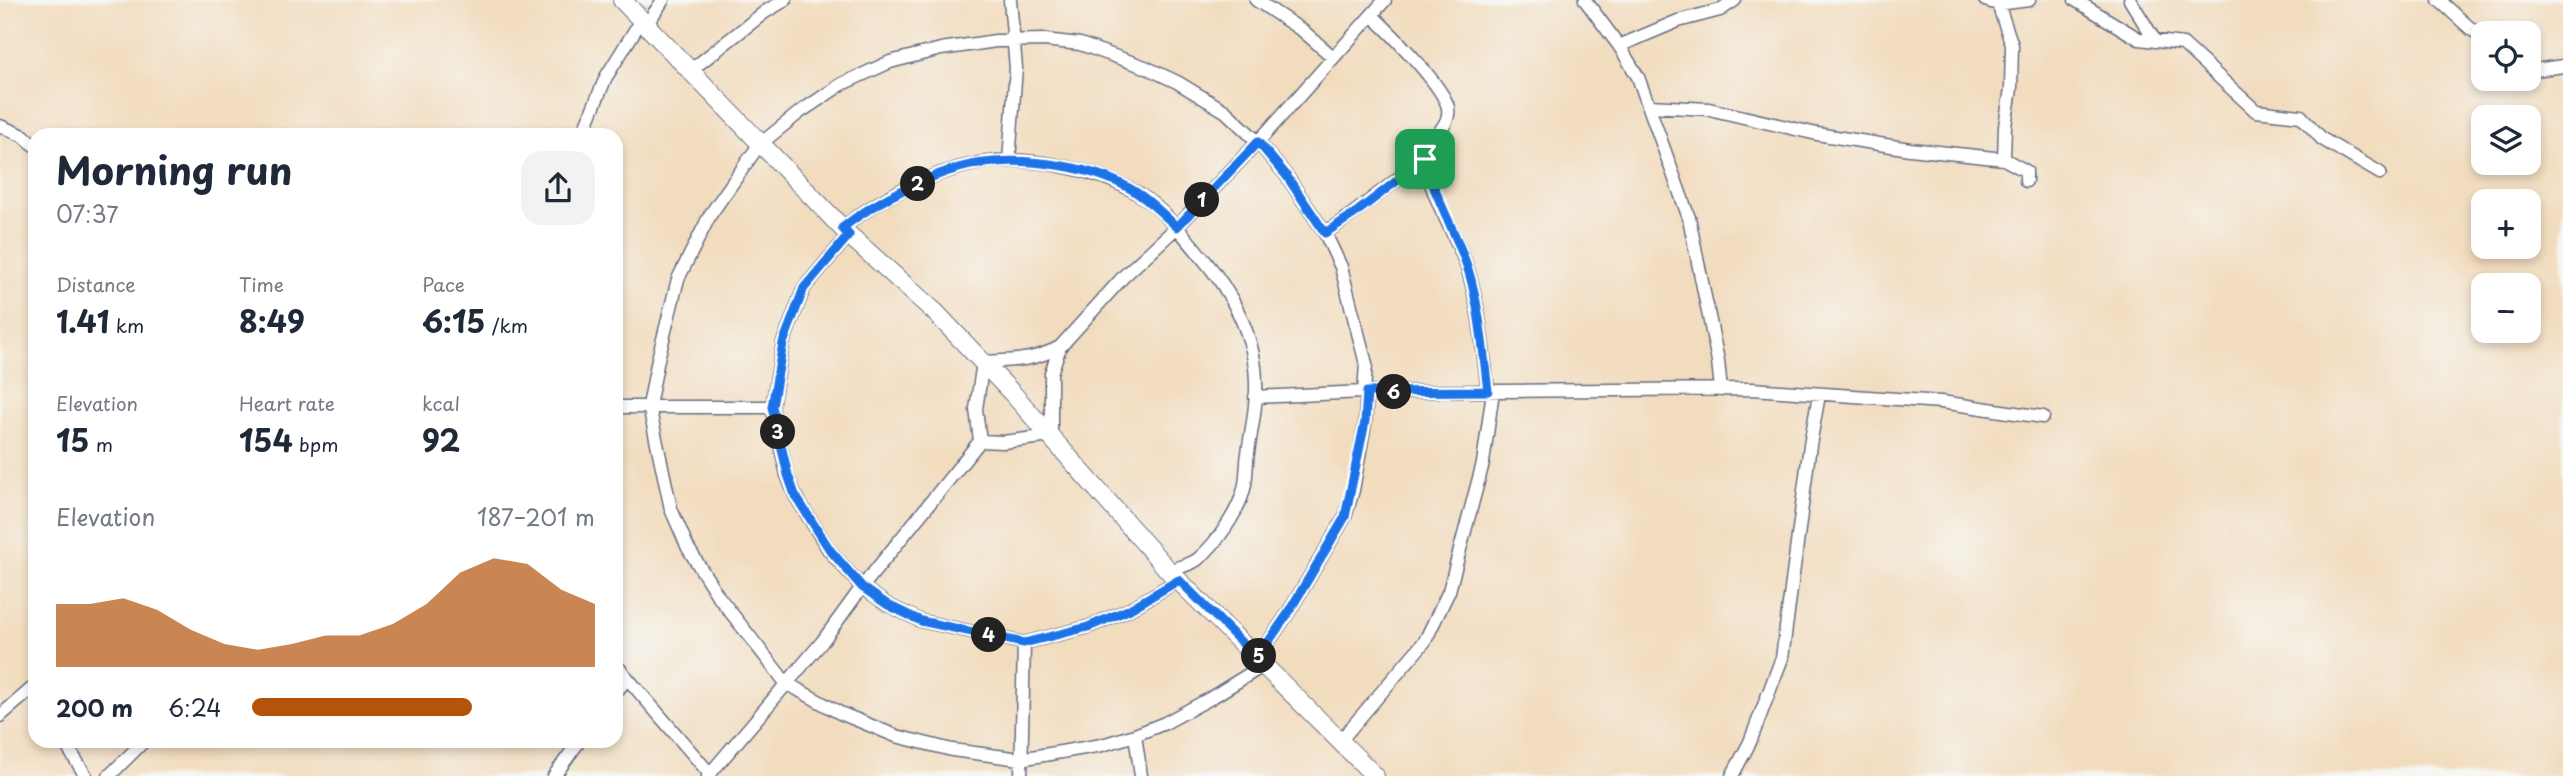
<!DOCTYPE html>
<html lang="en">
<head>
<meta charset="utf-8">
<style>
  body { margin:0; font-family:"Playpen Sans",sans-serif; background:#f2f2f3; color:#1f2937; height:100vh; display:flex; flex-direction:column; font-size:26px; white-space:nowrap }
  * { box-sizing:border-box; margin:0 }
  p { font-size:23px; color:#747a83 }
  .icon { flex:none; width:38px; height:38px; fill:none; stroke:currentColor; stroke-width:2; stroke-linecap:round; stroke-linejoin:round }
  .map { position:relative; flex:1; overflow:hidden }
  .panel { position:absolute; left:28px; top:128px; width:595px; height:620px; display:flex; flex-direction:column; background:#fff; border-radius:21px; box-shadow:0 4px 10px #0003 }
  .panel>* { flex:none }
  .controls { position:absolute; left:2471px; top:21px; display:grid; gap:14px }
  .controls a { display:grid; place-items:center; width:70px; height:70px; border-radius:14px; background:#fff; box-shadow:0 4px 10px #0003; font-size:35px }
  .pin { position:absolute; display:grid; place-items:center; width:60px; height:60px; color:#fff; margin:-30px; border-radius:14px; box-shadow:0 4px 10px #0006 }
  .km { position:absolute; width:35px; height:35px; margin:-18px; border-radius:50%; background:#222; color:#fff; font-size:19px; line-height:35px; text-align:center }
  .round { display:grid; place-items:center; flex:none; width:74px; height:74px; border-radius:21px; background:#f2f2f3 }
  .headline { display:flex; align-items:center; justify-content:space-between; height:119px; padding:0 28px }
  h1 { font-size:38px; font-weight:700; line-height:52px }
  .figures { display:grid; grid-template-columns:repeat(3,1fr); gap:10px; height:119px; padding:7px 28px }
  .figures div { display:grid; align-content:center }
  .figures b { font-size:30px; font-weight:700 }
  .figures small { font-size:19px; font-weight:400 }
  .figures p { font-size:19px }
  .chart { height:196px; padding:14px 28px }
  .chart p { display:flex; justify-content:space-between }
  .chart svg { width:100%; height:126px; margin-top:7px; fill:#b45309; opacity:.7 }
  ul { padding:0 28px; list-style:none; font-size:23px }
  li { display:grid; grid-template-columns:112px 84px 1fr; align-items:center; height:52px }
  li i { height:18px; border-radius:9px; background:#b45309 }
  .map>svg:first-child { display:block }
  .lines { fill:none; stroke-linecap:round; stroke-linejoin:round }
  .street-casing { stroke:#666c80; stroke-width:15 }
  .secondary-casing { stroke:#666c80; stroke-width:20 }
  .street { stroke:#fff; stroke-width:12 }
  .secondary { stroke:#fff; stroke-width:18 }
  .route-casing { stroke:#fff; stroke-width:14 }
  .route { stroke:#1a73e8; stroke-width:9 }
</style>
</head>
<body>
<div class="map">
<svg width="2563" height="776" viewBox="0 0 2563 776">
  <rect width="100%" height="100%" fill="#f6f6f2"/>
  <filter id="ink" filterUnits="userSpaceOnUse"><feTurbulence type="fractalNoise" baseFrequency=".0143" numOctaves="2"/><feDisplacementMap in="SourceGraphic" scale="14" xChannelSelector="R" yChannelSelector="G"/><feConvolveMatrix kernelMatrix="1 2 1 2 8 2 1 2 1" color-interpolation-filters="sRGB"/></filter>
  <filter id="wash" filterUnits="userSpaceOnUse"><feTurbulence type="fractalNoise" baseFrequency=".00686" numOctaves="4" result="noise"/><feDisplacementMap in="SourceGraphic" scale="28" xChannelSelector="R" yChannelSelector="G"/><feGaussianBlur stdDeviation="1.57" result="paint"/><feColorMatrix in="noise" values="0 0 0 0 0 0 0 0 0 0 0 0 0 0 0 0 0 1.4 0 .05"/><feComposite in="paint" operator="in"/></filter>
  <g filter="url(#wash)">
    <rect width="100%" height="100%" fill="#f2dcbe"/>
  </g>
  <g filter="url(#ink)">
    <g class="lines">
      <defs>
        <path id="street" d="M1256,0L1303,31L1333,57
          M1585,0L1620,47L1638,77L1689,218L1718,361L1721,390
          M1985,0L1998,4L2012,45L2011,89L2005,126L2004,159L2026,171V181
          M1998,0V4L2029,0
          M2075,0L2139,39L2183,44L2256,111L2301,116L2322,139L2380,173
          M2130,0L2155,41
          M2439,0L2471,29L2483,37
          M1372,15C1392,34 1437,80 1447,104C1455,127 1424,139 1426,161C1429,195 1458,237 1468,270C1480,309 1483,351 1488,391
          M647,24L663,0
          M1619,46L1678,21L1720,10L1735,0
          M2529,66L2535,70L2563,66
          M691,70L765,12L785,0
          M1649,106L1709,109L1817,134L1910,149L2004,159
          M0,126L24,136L35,146
          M582,135L606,77L642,19
          M1009,161L1016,68L1010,0
          M842,228C878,199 928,174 974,164C1022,154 1095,168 1137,193C1162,208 1183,234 1201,256C1231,291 1256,337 1256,384C1257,407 1251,430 1248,453C1246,464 1247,478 1244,489C1238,513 1216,544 1198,559C1191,565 1178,567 1169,571
          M1325,233L1354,213L1425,158
          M849,235L804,288L783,343L772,407L787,475L795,495L829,550L862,587L888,605L921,621L1024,643L1088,627L1128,610L1179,580
          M1255,397L1364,392L1752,389L1941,402L2043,417
          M616,407H772
          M980,441L976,409L983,362C1015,360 1030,362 1060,347
          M1257,658L1287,615L1345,517L1353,490L1365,423L1367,392
          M616,665L710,774
          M1264,665L1209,699L1165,723L1135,735L1102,745L1020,759L952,750L896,736L840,713L786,683L718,596L688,548L671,509L649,406L658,359L678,279L710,215L759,145L800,112L842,84L890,62L941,49L996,41L1044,40L1080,44L1145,67L1177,82L1225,111L1258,142L1286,175L1325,233L1341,267L1366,364L1364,392
          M616,692L627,678
          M0,716L35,686
          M1135,735L1141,776
          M63,740L86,776
          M1340,741L1425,641L1449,591L1483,463L1493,391
          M109,776L145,740
          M554,776L580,740
          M708,776L822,642L862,587L980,441L1003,442L1051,436V373L1060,347L1124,276L1177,227L1258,142L1385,0
          M1021,776L1024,643
          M1732,776L1750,742L1782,658L1810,445L1819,395"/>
        <path id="secondary" d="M622,0L849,235L935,312L1013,394L1169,571L1375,776"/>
      </defs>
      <!-- street casing -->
      <use href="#street" class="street-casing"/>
      <!-- secondary casing -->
      <use href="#secondary" class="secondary-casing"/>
      <!-- street -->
      <use href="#street" class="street"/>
      <!-- secondary -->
      <use href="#secondary" class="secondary"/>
    </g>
  </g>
  <g class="lines" filter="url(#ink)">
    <defs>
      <path id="route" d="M1258,142L1286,175L1325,233L1354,214L1425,159C1434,197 1456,231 1468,269C1480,308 1483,351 1488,391L1367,392L1365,422L1345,517L1287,615L1257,658L1179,580L1128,610L1088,627L1024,643L921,621L888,605L862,587L830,550L795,495L788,475L772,407L783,343L804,288L849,235L842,228C876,201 932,172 976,164C1024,156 1100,166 1140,195C1153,204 1165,216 1177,227Z"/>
    </defs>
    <!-- route casing -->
    <use href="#route" class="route-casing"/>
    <!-- route -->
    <use href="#route" class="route"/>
  </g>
</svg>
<div class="controls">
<a><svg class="icon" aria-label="locate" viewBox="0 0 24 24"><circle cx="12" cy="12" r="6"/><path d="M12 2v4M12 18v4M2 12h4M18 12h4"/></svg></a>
<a><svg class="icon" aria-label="layers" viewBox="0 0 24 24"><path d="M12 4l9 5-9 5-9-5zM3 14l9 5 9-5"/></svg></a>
<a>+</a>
<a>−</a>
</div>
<div class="pin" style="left:1425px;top:159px;background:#1e9e55"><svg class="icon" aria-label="arrive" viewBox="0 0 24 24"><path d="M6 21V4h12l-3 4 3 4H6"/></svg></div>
<b class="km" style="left:1202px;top:200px">1</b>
<b class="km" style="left:918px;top:184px">2</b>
<b class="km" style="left:778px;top:432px">3</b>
<b class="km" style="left:989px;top:635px">4</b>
<b class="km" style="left:1259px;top:656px">5</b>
<b class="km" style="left:1394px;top:392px">6</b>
<section class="panel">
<div class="headline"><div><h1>Morning run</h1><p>07:37</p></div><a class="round"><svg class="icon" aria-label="share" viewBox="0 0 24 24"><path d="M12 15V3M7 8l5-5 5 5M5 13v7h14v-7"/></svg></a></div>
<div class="figures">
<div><p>Distance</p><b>1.41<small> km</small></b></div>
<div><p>Time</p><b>8:49</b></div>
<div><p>Pace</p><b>6:15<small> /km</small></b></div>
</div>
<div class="figures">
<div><p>Elevation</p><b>15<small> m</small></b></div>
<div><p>Heart rate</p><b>154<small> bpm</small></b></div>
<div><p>kcal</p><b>92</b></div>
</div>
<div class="chart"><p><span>Elevation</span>187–201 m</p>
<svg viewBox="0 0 160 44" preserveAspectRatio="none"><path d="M0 44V22L10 22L20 20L30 24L40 31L50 36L60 38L70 36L80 33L90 33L100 29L110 22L120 11L130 6L140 8L150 17L160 22V44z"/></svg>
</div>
<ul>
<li><b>200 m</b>6:24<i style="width:64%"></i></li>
</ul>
</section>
</div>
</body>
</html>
